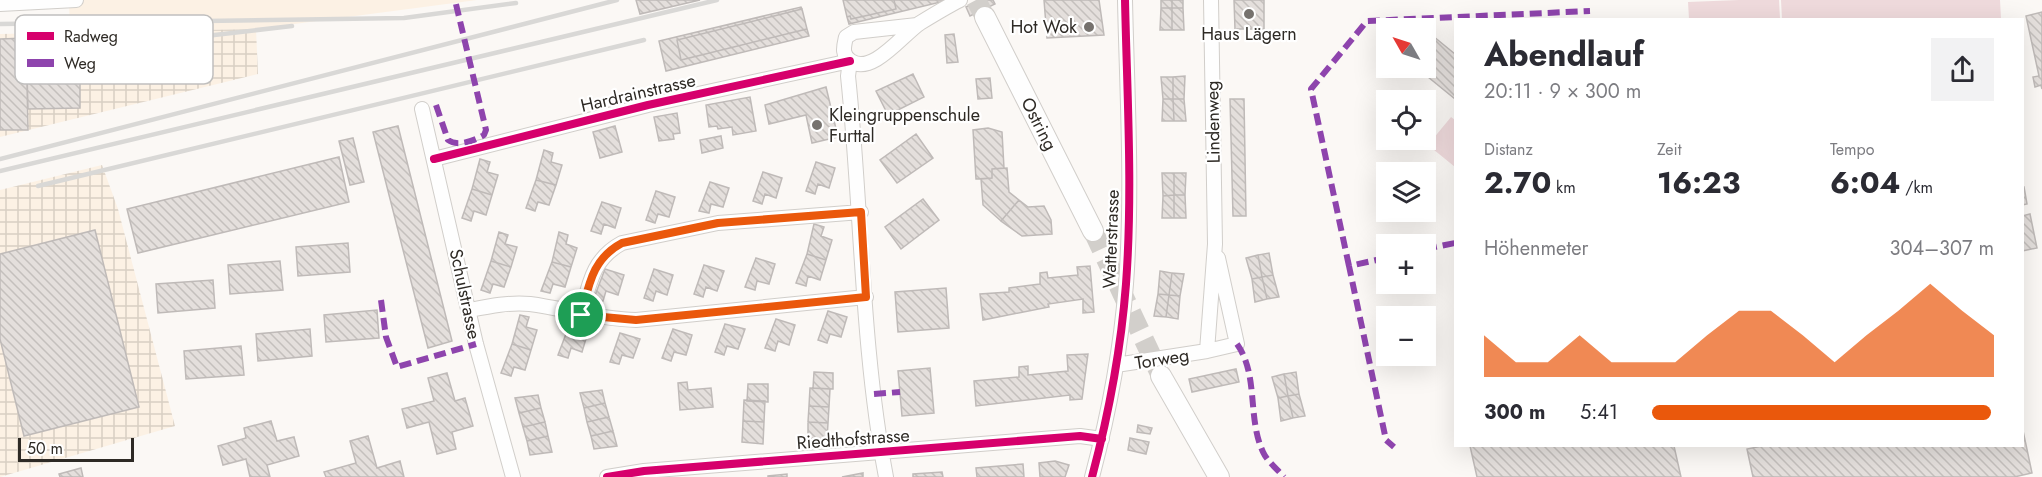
<!DOCTYPE html>
<html lang="de">
<head>
<meta charset="utf-8">
<style>
  body { margin:0; font-family:Jost,sans-serif; background:#f2f2f3; color:#2b2b33; height:100vh; display:flex; flex-direction:column; font-size:22px; white-space:nowrap }
  * { box-sizing:border-box; margin:0 }
  p { font-size:20px; color:#7c7c81 }
  .icon { flex:none; width:33px; height:33px; fill:none; stroke:currentColor; stroke-width:2; stroke-linecap:round; stroke-linejoin:round }
  .map { position:relative; flex:1; overflow:hidden }
  .drawer { position:absolute; left:1454px; top:18px; width:570px; height:429px; display:flex; flex-direction:column; background:#fff; border-radius:0px; box-shadow:0 6px 24px #0002 }
  .drawer>* { flex:none }
  .needle { width:39px; rotate:309deg }
  .buttons { position:absolute; left:1376px; top:18px; display:grid; gap:12px }
  .buttons a { display:grid; place-items:center; width:60px; height:60px; border-radius:0px; background:#fff; box-shadow:0 6px 24px #0002; font-size:30px }
  .scale { position:absolute; left:18px; bottom:15px; width:116px; box-sizing:border-box; padding-left:6px; border:3px solid #2e2a25; border-top:0; font-size:16px; line-height:21px; white-space:nowrap; color:#2e2a25; -webkit-text-stroke:4px #fff; paint-order:stroke }
  .pin { position:absolute; display:grid; place-items:center; width:51px; height:51px; color:#fff; margin:-26px; border:3px solid #fff; border-radius:50%; box-shadow:0 2px 6px #0007 }
  .round { display:grid; place-items:center; flex:none; width:63px; height:63px; border-radius:0px; background:#f2f2f3 }
  .summary { display:flex; align-items:center; justify-content:space-between; height:102px; padding:0 30px }
  h1 { font-size:33px; font-weight:700; line-height:45px }
  .metrics { display:grid; grid-template-columns:repeat(3,1fr); gap:9px; height:102px; padding:6px 30px }
  .metrics div { display:grid; align-content:center }
  .metrics b { font-size:30px; font-weight:700 }
  .metrics small { font-size:16px; font-weight:400 }
  .metrics p { font-size:16px }
  .chart { height:168px; padding:12px 30px }
  .chart p { display:flex; justify-content:space-between }
  .chart svg { width:100%; height:108px; margin-top:6px; fill:#ea580c; opacity:.7 }
  ul { padding:0 30px; list-style:none; font-size:20px }
  li { display:grid; grid-template-columns:96px 72px 1fr; align-items:center; height:45px }
  li i { height:15px; border-radius:8px; background:#ea580c }
  .map>svg:first-child { display:block }
  .built { fill:#fcf1e4 }
  .industrial { fill:url(#industrial-grid) }
  .green { fill:#efdadc }
  .building { fill:url(#building-back-hatch); stroke:#bfbab8; stroke-width:1.5 }
  .lines { fill:none; stroke-linecap:round; stroke-linejoin:round }
  .secondary-tunnel { stroke:#d2cfcb; stroke-width:20; stroke-dasharray:20 10; stroke-linecap:butt }
  .street-casing { stroke:#d1ceca; stroke-width:16 }
  .secondary-casing { stroke:#d1ceca; stroke-width:22 }
  .street { stroke:#fefefe; stroke-width:14 }
  .secondary { stroke:#fefefe; stroke-width:20 }
  .rail { stroke:#d9d8d6; stroke-width:4.5 }
  .quiet { stroke:#8e44ad; stroke-width:6; stroke-dasharray:12 6; stroke-linecap:butt }
  .cycleway-casing { stroke:#fff; stroke-width:11 }
  .cycleway { stroke:#d6006c; stroke-width:8 }
  .route-casing { stroke:#fff; stroke-width:12 }
  .route { stroke:#ea580c; stroke-width:8 }
  .poi-dot { fill:#76726e; stroke:#fff; stroke-width:2 }
  .labels { text-anchor:middle; dominant-baseline:central; stroke-width:4.5; stroke-linejoin:round; paint-order:stroke }
  .poi-label { font-size:18px; fill:#2e2a25; stroke:#fff; text-anchor:end }
  .street-label { font-size:18px; fill:#2e2a25; stroke:#fff }
  .key { fill:#fff; stroke:#c0bfbe; stroke-width:1.5 }
  .key-label { font-size:16px; fill:#2e2a25 }
</style>
</head>
<body>
<div class="map">
<svg width="2042" height="477" viewBox="0 0 2042 477">
  <defs>
    <pattern id="industrial-grid" width="8" height="8" patternUnits="userSpaceOnUse" patternTransform="scale(1.5)"><rect width="8" height="8" fill="#fcf1e4"/><path d="M0 4h8M4 0v8" fill="none" stroke="#d8cfc3"/></pattern>
    <pattern id="building-back-hatch" width="6" height="6" patternUnits="userSpaceOnUse" patternTransform="scale(1.5)"><rect width="6" height="6" fill="#e4dfdc"/><path d="M-1 5l2 2M0 0l6 6M5-1l2 2" fill="none" stroke="#c4c0bd"/></pattern>
  </defs>
  <rect width="100%" height="100%" fill="#fbf8f5"/>
  <!-- built -->
  <path class="built" d="M69,0H477L256,29L70,33Z"/>
  <!-- industrial -->
  <path class="industrial" d="M256,29L258,74L0,137V34Z
    M102,165L118,209L175,426L0,477V190Z"/>
  <!-- green -->
  <path class="green" d="M1739,0H1779L1780,19H1689L1688,2Z
    M1781,0H2000L2001,19H1782Z
    M1451,117L1455,120V167L1428,145Z"/>
  <!-- building -->
  <path class="building" d="M636,0H700L640,14Z
    M843,0H894L896,9L851,19L850,16L847,17Z
    M894,0H945V1L849,24L847,17L850,16L851,19L896,9Z
    M982,0H993L995,4L970,16L966,7Z
    M1044,0H1099L1104,35L1047,38Z
    M1161,0H1172V8H1161Z
    M1172,0H1183V8H1172Z
    M1234,0H1264V29H1235Z
    M801,7L802,9L677,40L681,60L807,29L809,36L666,71L659,41Z
    M1161,8H1172V30H1160Z
    M1172,8H1183L1184,30H1172Z
    M802,9L807,29L681,60L677,40Z
    M2042,12V89L2041,85L2035,87L2033,77L2039,76L2026,16Z
    M954,34L958,62L947,63L945,35Z
    M1433,36L1455,54V99L1417,68H1425V46Z
    M26,38L28,130H0V39Z
    M44,70L80,72V108L28,109L27,74H44Z
    M913,74L924,97L888,115L876,91Z
    M1185,76L1184,99H1173V77Z
    M1161,77H1173V99H1163Z
    M990,78L992,98L978,99L976,79Z
    M826,87L838,137L812,143L806,115L769,124L765,105Z
    M750,97L756,131L733,135L732,127L718,129L717,126L709,127L706,105Z
    M1163,99H1173L1174,121H1162Z
    M1173,99H1184L1186,121H1174Z
    M1230,99H1244L1246,216H1233Z
    M677,113L680,133L673,134L674,139L659,141L654,117Z
    M398,126L452,341L428,348L373,132Z
    M615,126L622,152L600,158L593,132Z
    M988,128L1002,132L1004,168L992,169V178L976,179L973,130Z
    M916,134L933,158L897,183L880,160Z
    M721,136L723,148L702,153L700,140Z
    M353,138L364,182L350,185L339,141Z
    M544,150L553,153L551,162L562,165L556,185L536,180Z
    M339,157L349,202L138,253L127,209Z
    M480,159L490,162L487,172L498,175L492,195L472,189Z
    M816,162L835,168L829,188L818,184L815,194L806,191Z
    M1007,168L1009,192L1019,200L1001,221L983,205L981,179L992,178V169Z
    M763,172L782,178L776,198L765,194L762,204L753,201Z
    M1162,173H1174V195L1163,196Z
    M1174,173H1186L1185,195H1174Z
    M536,180L556,185L549,205L538,202L535,211L526,208Z
    M710,182L729,188L723,207L711,204L709,213L699,211Z
    M2024,187L2027,204L2022,205V188Z
    M472,189L492,195L486,215L474,211L471,221L462,218Z
    M656,191L675,197L669,217L658,214L655,223L646,220Z
    M1174,195V218H1162L1163,196Z
    M1174,195H1185L1186,218H1174Z
    M923,199L939,220L901,249L885,227Z
    M1019,200L1028,207L1044,206L1051,220L1052,234L1022,236L1001,221Z
    M602,202L621,208L615,228L604,224L601,234L591,231Z
    M2030,214L2037,248L2022,251V216Z
    M814,224L824,227L821,236L832,240L826,260L807,254Z
    M95,230L139,407L24,436L0,339V254Z
    M499,232L508,235L505,244L517,247L511,267L491,261Z
    M559,232L568,235L566,244L577,248L571,267L552,262Z
    M348,243L350,272L298,276L296,247Z
    M1269,253L1273,275L1262,277L1258,255Z
    M807,254L826,260L820,280L808,276L806,286L796,283Z
    M1258,255L1262,277L1252,279L1246,258Z
    M756,258L775,264L769,284L757,281L755,290L745,287Z
    M280,261L283,290L230,294L228,265Z
    M491,261L511,267L504,287L493,284L490,293L481,290Z
    M552,262L571,267L565,287L553,284L550,293L541,291Z
    M704,265L724,271L717,291L706,287L703,297L694,294Z
    M1090,266L1094,312L1083,313V299L1048,304L1049,307L983,320L980,294L1009,292V288L1040,284V273L1047,272L1048,278L1078,275L1077,267Z
    M605,269L624,275L618,295L606,291L603,301L594,298Z
    M654,269L673,275L667,295L656,291L653,301L644,298Z
    M1160,271L1172,273L1169,295L1158,294Z
    M1172,273L1184,274L1180,296L1169,295Z
    M1273,275L1279,297L1267,299L1262,277Z
    M1262,277L1267,299L1255,302L1252,279Z
    M213,280L215,308L158,313L156,284Z
    M946,288L949,328L898,332L895,292Z
    M1158,294L1169,295L1166,317L1154,316Z
    M1169,295L1180,296L1178,319L1166,317Z
    M377,310L379,338L326,342L324,315Z
    M828,311L847,317L841,337L830,334L827,343L818,340Z
    M520,315L529,317L526,327L537,330L531,350L512,344Z
    M776,319L795,325L789,345L778,341L775,351L765,348Z
    M725,324L745,329L738,349L727,346L724,355L715,352Z
    M569,326L588,332L582,352L571,348L568,358L558,355Z
    M310,329L312,356L258,361L256,334Z
    M673,329L692,335L686,355L674,352L671,361L662,358Z
    M620,333L640,339L633,358L622,355L619,364L610,362Z
    M512,344L531,350L525,370L514,367L511,376L501,373Z
    M241,346L244,375L186,379L184,351Z
    M1088,354L1082,399L1070,400V395L976,406L974,381L1019,377V367L1028,366V375L1068,371L1067,355Z
    M930,368L934,413L902,416L898,371Z
    M1236,369L1239,382L1192,392L1189,379Z
    M814,372L833,373V389L813,388Z
    M1296,372L1299,394L1288,396L1284,374Z
    M447,373L455,401L465,398L473,426L452,432L456,449L437,454L429,422L407,428L402,409L434,401L428,378Z
    M1284,374L1288,396L1278,398L1272,377Z
    M687,382L688,390L711,388L713,407L680,410L678,383Z
    M748,384H768V402L747,401Z
    M810,388L830,389L829,407L809,406Z
    M602,390L605,403L584,408L580,393Z
    M1299,394L1305,416L1293,418L1288,396Z
    M538,395L541,408L519,413L515,398Z
    M1288,396L1293,418L1281,421L1278,398Z
    M744,400L765,401L764,422L743,421Z
    M605,403L609,417L587,422L584,408Z
    M809,406L829,407L828,423L808,422Z
    M541,408L545,422L523,427L519,413Z
    M609,417L613,431L591,436L587,422Z
    M271,421L277,441L294,437L299,456L267,465L270,477H250L246,459L223,465L218,446L246,438L244,428Z
    M743,421L764,422L763,444L742,442Z
    M545,422L548,436L527,441L523,427Z
    M808,422L828,423L827,439L808,438Z
    M1138,425L1152,428L1150,434L1137,432Z
    M2022,426L2032,473L2014,477H1753L1747,449L1762,446H2022Z
    M613,431L617,446L594,449L591,436Z
    M368,436L377,468L400,461L404,477H326L324,472L356,463L350,441Z
    M548,436L552,452L530,455L527,441Z
    M1130,438L1149,442L1146,454L1128,450Z
    M1470,446H1674L1681,477H1477Z
    M1055,461L1069,465L1065,477H1040L1039,463Z
    M1023,464L1024,477H977L976,468Z
    M81,468L83,477H60L59,474Z
    M942,472L943,477H913V474Z
    M863,473V477H842L847,476Z
    M787,474V477H768V476Z"/>
  <g class="lines">
    <!-- secondary-tunnel -->
    <path class="secondary-tunnel" d="M976,0L985,17
      M1093,231L1161,376"/>
    <defs>
      <path id="street" d="M0,4L76,0
        M917,25L854,32L846,37C844,46 841,55 851,61C872,76 903,34 920,23C933,15 946,7 960,0
        M850,61L848,76C862,209 861,346 886,477
        M422,109L476,344L513,477
        M434,159L648,105L850,61
        M470,310C490,306 510,302 530,304C566,309 599,319 636,320L866,297
        M581,315C589,285 592,259 622,243L718,223L861,212
        M1207,351L1215,244L1211,0
        M1116,365L1207,351L1237,344L1218,258
        M607,477L644,471L1080,436L1102,439
        M1092,477C1109,413 1121,349 1126,284C1133,189 1127,94 1125,0"/>
      <path id="secondary" d="M985,17L1093,231
        M1161,376L1219,477"/>
    </defs>
    <!-- street casing -->
    <use href="#street" class="street-casing"/>
    <!-- secondary casing -->
    <use href="#secondary" class="secondary-casing"/>
    <!-- street -->
    <use href="#street" class="street"/>
    <!-- secondary -->
    <use href="#secondary" class="secondary"/>
    <!-- rail -->
    <path class="rail" d="M0,24L404,18L516,3
      M26,44L162,41L292,26
      M0,159L617,0
      M0,171L717,0
      M38,186L644,40"/>
    <!-- quiet -->
    <path class="quiet" d="M436,105L448,140C457,147 474,141 484,135L486,130L455,0
      M1425,249L1455,243
      M1386,258L1349,266L1386,440L1394,447
      M1349,266L1311,89L1367,21L1590,11
      M381,300L386,337L397,367L476,344
      M1237,344C1259,375 1247,418 1263,452C1267,461 1278,470 1284,477
      M874,394L900,392"/>
    <defs>
      <path id="cycleway" d="M434,159L648,105L850,61
        M607,477L644,471L1080,436L1102,439
        M1092,477C1109,413 1121,349 1126,284C1133,189 1127,94 1125,0"/>
    </defs>
    <!-- cycleway casing -->
    <use href="#cycleway" class="cycleway-casing"/>
    <!-- cycleway -->
    <use href="#cycleway" class="cycleway"/>
  </g>
  <g class="lines">
    <defs>
      <path id="route" d="M861,212L866,297L636,320L581,315C589,285 592,259 622,243L718,223Z"/>
    </defs>
    <!-- route casing -->
    <use href="#route" class="route-casing"/>
    <!-- route -->
    <use href="#route" class="route"/>
  </g>
  <!-- markers -->
  <g class="poi-dot">
    <circle cx="1249" cy="14" r="6"/>
    <circle cx="1089" cy="27" r="6"/>
    <circle cx="817" cy="125" r="6"/>
  </g>
  <g class="labels">
    <!-- poi labels -->
    <g class="poi-label">
      <text x="1077" y="27">Hot Wok</text>
      <text x="1249" y="34" text-anchor="middle">Haus Lägern</text>
      <text x="829" y="115" text-anchor="start">Kleingruppenschule<tspan x="829" dy="21">Furttal</tspan></text>
    </g>
    <!-- street labels -->
    <g class="street-label">
      <text transform="translate(638 93) rotate(-13)">Hardrainstrasse</text>
      <text transform="translate(1213 122) rotate(-91)">Lindenweg</text>
      <text transform="translate(1039 124) rotate(63)">Ostring</text>
      <text transform="translate(1111 239) rotate(-88)">Watterstrasse</text>
      <text transform="translate(465 294) rotate(78)">Schulstrasse</text>
      <text transform="translate(1162 359) rotate(-9)">Torweg</text>
      <text transform="translate(853 439) rotate(-4)">Riedthofstrasse</text>
    </g>
  </g>
  <!-- legend -->
  <rect x="15" y="15" width="198" height="69" rx="9" class="key"/>
  <rect x="27" y="32" width="27" height="8" fill="#d6006c"/>
  <rect x="27" y="59" width="27" height="8" fill="#8e44ad"/>
  <g class="key-label">
    <text x="64" y="42">Radweg</text>
    <text x="64" y="69">Weg</text>
  </g>
</svg>
<div class="buttons">
<a><svg class="needle" viewBox="-14 -14 28 28"><path d="M0-13l5 13h-10z" fill="#e53935"/><path d="M0 13l5-13h-10z" fill="#7c7c81"/></svg></a>
<a><svg class="icon" aria-label="locate" viewBox="0 0 24 24"><circle cx="12" cy="12" r="6"/><path d="M12 2v4M12 18v4M2 12h4M18 12h4"/></svg></a>
<a><svg class="icon" aria-label="layers" viewBox="0 0 24 24"><path d="M12 4l9 5-9 5-9-5zM3 14l9 5 9-5"/></svg></a>
<a>+</a>
<a>−</a>
</div>
<div class="scale">50 m</div>
<div class="pin" style="left:581px;top:315px;background:#1e9e55"><svg class="icon" aria-label="arrive" viewBox="0 0 24 24"><path d="M6 21V4h12l-3 4 3 4H6"/></svg></div>
<section class="drawer">
<div class="summary"><div><h1>Abendlauf</h1><p>20:11 · 9 × 300 m</p></div><a class="round"><svg class="icon" aria-label="share" viewBox="0 0 24 24"><path d="M12 15V3M7 8l5-5 5 5M5 13v7h14v-7"/></svg></a></div>
<div class="metrics">
<div><p>Distanz</p><b>2.70<small> km</small></b></div>
<div><p>Zeit</p><b>16:23</b></div>
<div><p>Tempo</p><b>6:04<small> /km</small></b></div>
</div>
<div class="chart"><p><span>Höhenmeter</span>304–307 m</p>
<svg viewBox="0 0 160 44" preserveAspectRatio="none"><path d="M0 44V27L10 38L20 38L30 27L40 38L50 38L60 38L70 27L80 17L90 17L100 27L110 38L120 27L130 17L140 6L150 17L160 27V44z"/></svg>
</div>
<ul>
<li><b>300 m</b>5:41<i style="width:99%"></i></li>
</ul>
</section>
</div>
</body>
</html>
